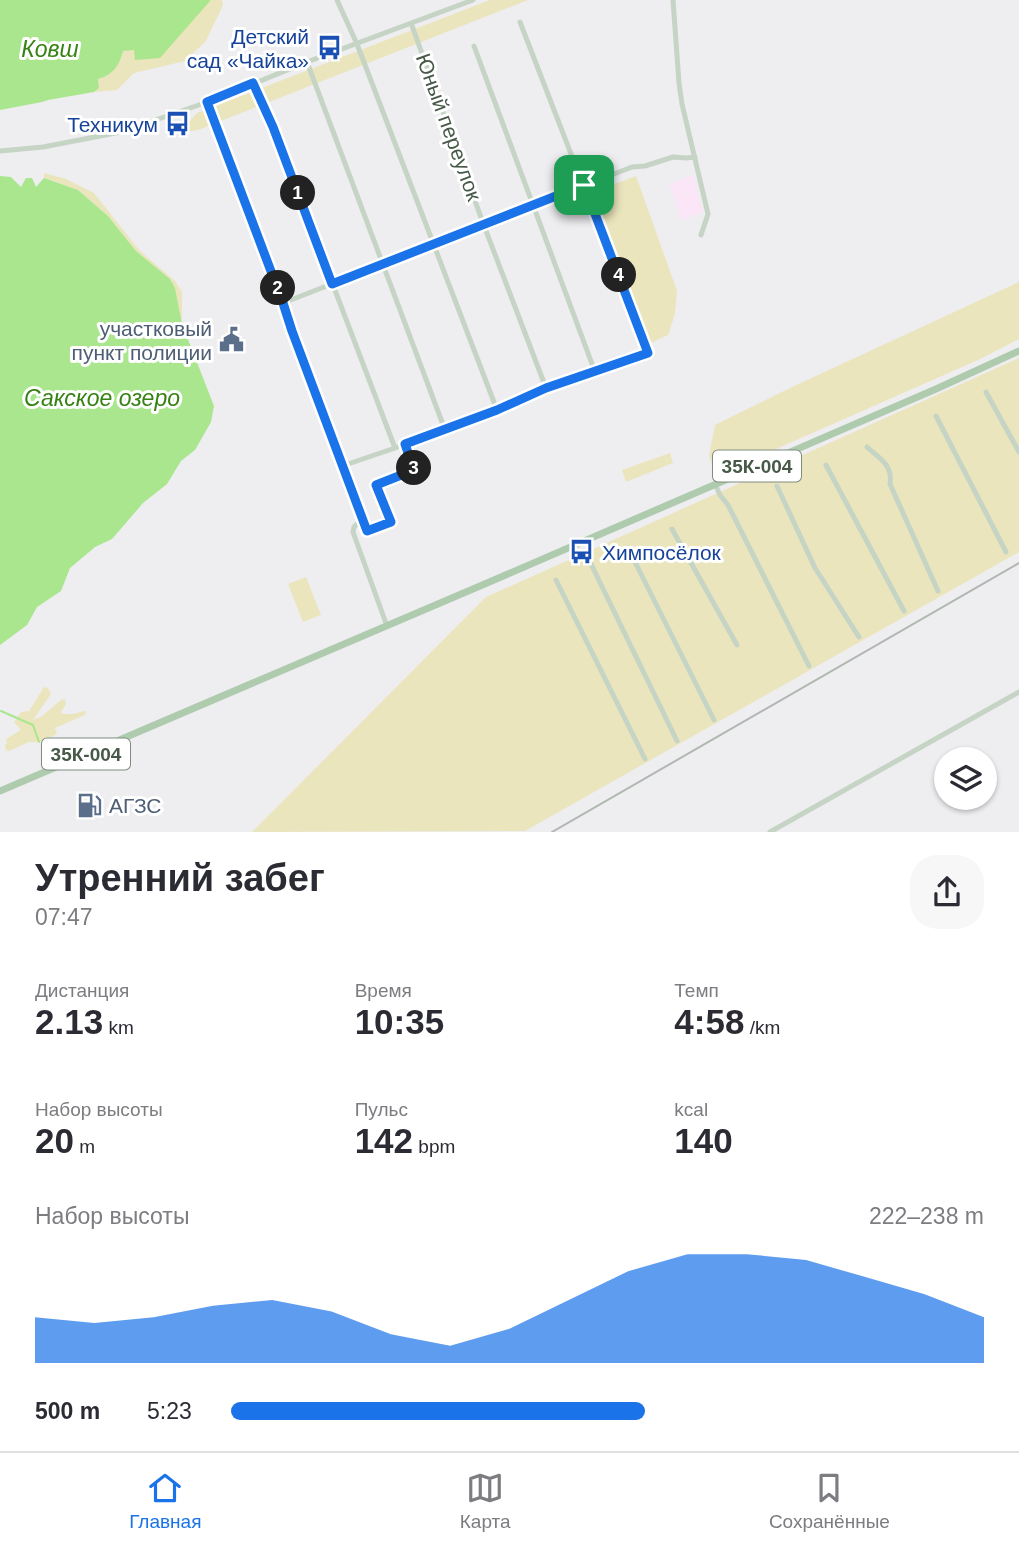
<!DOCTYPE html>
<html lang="ru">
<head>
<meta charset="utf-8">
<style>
  body { margin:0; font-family:Arial,sans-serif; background:#f7f7f7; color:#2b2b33; height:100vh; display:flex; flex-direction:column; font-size:26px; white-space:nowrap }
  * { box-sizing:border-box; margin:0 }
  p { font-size:23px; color:#7c7c81 }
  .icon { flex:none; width:38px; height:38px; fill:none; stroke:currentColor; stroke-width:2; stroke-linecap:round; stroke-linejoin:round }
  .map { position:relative; height:832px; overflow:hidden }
  .side { display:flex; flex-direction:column; background:#fff; flex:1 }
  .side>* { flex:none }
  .fabs { position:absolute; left:934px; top:747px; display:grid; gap:14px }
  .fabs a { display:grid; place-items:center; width:63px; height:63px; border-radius:50%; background:#fff; box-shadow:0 2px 5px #0004; font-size:35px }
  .pin { position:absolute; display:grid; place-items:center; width:60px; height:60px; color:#fff; margin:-30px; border-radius:14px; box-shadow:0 4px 10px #0006 }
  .km { position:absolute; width:35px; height:35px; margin:-18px; border-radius:50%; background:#222; color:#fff; font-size:19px; line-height:35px; text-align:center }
  .round { display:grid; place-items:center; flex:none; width:74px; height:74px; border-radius:28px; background:#f7f7f7 }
  .overview { display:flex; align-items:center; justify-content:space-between; height:119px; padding:0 35px }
  h1 { font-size:38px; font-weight:600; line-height:52px }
  .stats { display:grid; grid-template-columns:repeat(3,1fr); gap:10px; height:119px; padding:7px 35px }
  .stats div { display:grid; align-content:center }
  .stats b { font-size:35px; font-weight:600 }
  .stats small { font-size:19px; font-weight:400 }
  .stats p { font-size:19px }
  .chart { height:196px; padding:14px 35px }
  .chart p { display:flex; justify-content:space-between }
  .chart svg { width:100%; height:126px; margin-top:7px; fill:#1a73e8; opacity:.7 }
  ul { padding:0 35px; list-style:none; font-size:23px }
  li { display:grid; grid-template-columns:112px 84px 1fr; align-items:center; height:52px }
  li i { height:18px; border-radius:9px; background:#1a73e8 }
  .tab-bar { display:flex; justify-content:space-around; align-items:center; height:98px; border-top:2px solid #e1e1e2; background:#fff; font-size:19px; color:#7c7c81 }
  .tab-bar a { display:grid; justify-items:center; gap:4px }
  .tab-bar .active { color:#1a73e8 }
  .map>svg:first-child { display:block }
  .commercial { fill:#fae6f7 }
  .green { fill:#ebe5bd }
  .water { fill:#a9e68d }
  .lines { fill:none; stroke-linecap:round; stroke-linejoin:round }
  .stream { stroke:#a9e68d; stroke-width:2 }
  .minor { stroke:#c5d4c4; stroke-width:5 }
  .major { stroke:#afcbae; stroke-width:7 }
  .rail { stroke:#b0b7b0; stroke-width:2 }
  .route-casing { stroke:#fff; stroke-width:14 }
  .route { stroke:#1a73e8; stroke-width:9 }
  .labels { text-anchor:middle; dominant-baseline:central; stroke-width:6; stroke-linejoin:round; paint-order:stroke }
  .shield { fill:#fff; stroke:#7e8b7e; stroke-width:2 }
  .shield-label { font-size:19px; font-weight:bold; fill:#475947 }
  .transit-label { font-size:21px; fill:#164399; stroke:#fff; text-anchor:end }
  .street-label { font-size:21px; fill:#475947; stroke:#fff }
  .service-label { font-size:21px; fill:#4e5e75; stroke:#fff; text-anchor:end }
  .water-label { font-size:23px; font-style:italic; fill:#378214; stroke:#fff }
</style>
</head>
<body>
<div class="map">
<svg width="1019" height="832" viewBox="0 0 1019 832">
  <rect width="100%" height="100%" fill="#eeedf0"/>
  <!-- commercial -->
  <path class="commercial" d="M693,175L703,212L682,220L669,184Z"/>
  <!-- green -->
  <path class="green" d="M210,0H222L223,5L206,41L185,61L134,73L117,90L94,92L99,88L98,79L123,51L134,49Z
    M490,0H528L198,130L179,133L197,113Z
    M44,173L66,179L94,193L139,250L175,281L182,292V324L175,288L170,279L136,251L108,216L78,190L44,178Z
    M636,176L677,291L675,314L668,335L648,344L590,193Z
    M1019,282V339L978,360L715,476L709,455L715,425L790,388Z
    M1019,358V552L525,831L252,832L486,597Z
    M670,453L673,463L626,482L622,470Z
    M306,577L321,615L303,622L288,584Z
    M44,687L48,688L51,694L33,720L42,716L62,699L65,700L66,704L61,712L63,714H73L84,711L86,712L85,715L55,728L57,734L39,742H29L9,751L6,750L5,745L7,743L6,739L21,730L14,722L21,712L29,711Z"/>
  <!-- water -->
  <path class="water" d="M0,0H210V1L160,58L135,60L134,50L123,51C119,66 113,75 98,79L99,88L94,92L48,100L42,102L0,110Z
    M0,176L11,177L21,187L26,178H32L36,187L44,178L78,190L108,216L136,251L170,279L175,288L182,324L214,406L211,422L195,450L181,461L167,484L143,503L112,539L95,547L70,568L61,591L37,607L27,625L0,645Z"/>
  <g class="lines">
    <!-- stream -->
    <path class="stream" d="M1,711L33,725L39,742"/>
    <!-- minor -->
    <path class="minor" d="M337,0L357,44L497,410
      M673,0L679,83L682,104L708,214L701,235
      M411,23L483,223L546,388
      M474,46L595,372
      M307,62L445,430
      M253,84L273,127L395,448
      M207,102L283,303L292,331L367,531L391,522L376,485L414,470L405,444
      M0,151L43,147L121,132L216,99L307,62L473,0
      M283,303L632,167L645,166L673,157L686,158L695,157
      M986,392L1019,452
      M936,416L1006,552
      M867,447C880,459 893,465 890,484L938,591
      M826,465L904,611
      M342,466L395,448L497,410L546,388L648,353L520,22
      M715,484L720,495L728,505L809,666
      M777,486L815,568L859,637
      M362,519L354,527L353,532L387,626
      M672,529L737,645
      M628,548L714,720
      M591,564L677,741
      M556,580L645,759
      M770,832L1019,692"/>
    <!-- major -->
    <path class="major" d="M0,791L494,580L936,389L1019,351"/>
    <!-- rail -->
    <path class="rail" d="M552,832L1019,563"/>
  </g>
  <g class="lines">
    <defs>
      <path id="route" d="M253,83L273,127L332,284L584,185L648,353L546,388L497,410L405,444L414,470L376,485L391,522L367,531L292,331L283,303L207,102Z"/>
    </defs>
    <!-- route casing -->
    <use href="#route" class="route-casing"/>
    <!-- route -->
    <use href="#route" class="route"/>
  </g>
  <!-- icons -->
  <defs>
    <symbol id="bus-bare" viewBox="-9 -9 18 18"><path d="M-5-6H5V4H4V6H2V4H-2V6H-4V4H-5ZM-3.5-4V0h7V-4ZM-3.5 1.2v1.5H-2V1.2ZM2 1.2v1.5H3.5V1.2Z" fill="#1a4fb4" stroke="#fff" stroke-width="2.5" paint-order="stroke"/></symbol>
    <symbol id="civic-bare" viewBox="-9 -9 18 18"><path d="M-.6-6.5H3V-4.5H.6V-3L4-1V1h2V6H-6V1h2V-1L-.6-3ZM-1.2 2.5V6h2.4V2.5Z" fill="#5c6f8a" stroke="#fff" stroke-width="2.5" paint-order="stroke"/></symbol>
    <symbol id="fuel-bare" viewBox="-9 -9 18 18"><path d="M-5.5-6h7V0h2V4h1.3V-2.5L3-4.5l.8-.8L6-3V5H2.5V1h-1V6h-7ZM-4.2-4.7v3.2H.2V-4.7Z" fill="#5c6f8a" stroke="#fff" stroke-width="2.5" paint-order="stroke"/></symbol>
  </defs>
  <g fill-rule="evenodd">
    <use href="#bus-bare" x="312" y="30" width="35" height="35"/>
    <use href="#bus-bare" x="160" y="106" width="35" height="35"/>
    <use href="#civic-bare" x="214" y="322" width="35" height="35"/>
    <use href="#bus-bare" x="564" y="534" width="35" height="35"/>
    <use href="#fuel-bare" x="72" y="788" width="35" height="35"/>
  </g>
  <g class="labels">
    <!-- shield labels -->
    <g class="shield">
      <rect x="713" y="450.5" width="88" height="31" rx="5"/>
      <rect x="42" y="738.5" width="88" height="31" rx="5"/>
    </g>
    <g class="shield-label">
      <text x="757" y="466">35К-004</text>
      <text x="86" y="754">35К-004</text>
    </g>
    <!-- transit labels -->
    <g class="transit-label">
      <text x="309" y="36">Детский<tspan x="309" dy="24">сад «Чайка»</tspan></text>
      <text x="158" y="124">Техникум</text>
      <text x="602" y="552" text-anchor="start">Химпосёлок</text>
    </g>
    <!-- street labels -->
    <g class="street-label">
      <text transform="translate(449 127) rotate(70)">Юный переулок</text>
    </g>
    <!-- service labels -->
    <g class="service-label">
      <text x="212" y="328">участковый<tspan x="212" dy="24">пункт полиции</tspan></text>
      <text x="109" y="805" text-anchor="start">АГЗС</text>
    </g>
    <!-- water labels -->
    <g class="water-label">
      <text x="50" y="49">Ковш</text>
      <text x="102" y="398">Сакское озеро</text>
    </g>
  </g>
</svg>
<div class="fabs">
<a><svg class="icon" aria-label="layers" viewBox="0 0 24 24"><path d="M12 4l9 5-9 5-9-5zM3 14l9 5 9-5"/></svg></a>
</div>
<div class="pin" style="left:584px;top:185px;background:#1e9e55"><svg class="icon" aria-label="arrive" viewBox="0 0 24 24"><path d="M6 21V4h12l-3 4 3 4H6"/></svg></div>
<b class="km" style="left:298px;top:193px">1</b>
<b class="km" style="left:278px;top:288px">2</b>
<b class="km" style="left:414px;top:468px">3</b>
<b class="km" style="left:619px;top:275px">4</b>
</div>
<section class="side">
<div class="overview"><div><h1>Утренний забег</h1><p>07:47</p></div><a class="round"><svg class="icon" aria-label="share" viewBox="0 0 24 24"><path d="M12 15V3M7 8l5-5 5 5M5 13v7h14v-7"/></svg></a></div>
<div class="stats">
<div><p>Дистанция</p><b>2.13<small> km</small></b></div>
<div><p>Время</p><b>10:35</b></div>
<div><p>Темп</p><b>4:58<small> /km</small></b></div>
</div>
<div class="stats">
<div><p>Набор высоты</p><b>20<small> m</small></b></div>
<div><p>Пульс</p><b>142<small> bpm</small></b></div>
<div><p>kcal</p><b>140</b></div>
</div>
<div class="chart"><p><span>Набор высоты</span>222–238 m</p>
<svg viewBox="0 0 160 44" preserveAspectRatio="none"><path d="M0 44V28L10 30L20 28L30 24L40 22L50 26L60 34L70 38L80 32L90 22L100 12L110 6L120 6L130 8L140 14L150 20L160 28V44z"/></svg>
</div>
<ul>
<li><b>500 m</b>5:23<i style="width:55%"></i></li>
</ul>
</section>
<nav class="tab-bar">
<a class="active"><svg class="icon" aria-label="home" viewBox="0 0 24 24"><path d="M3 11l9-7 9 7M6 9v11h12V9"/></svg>Главная</a>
<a><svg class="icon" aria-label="map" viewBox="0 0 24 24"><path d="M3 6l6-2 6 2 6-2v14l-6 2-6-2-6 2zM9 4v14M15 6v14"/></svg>Карта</a>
<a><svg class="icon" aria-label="saved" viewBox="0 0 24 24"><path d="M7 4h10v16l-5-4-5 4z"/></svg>Сохранённые</a>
</nav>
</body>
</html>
